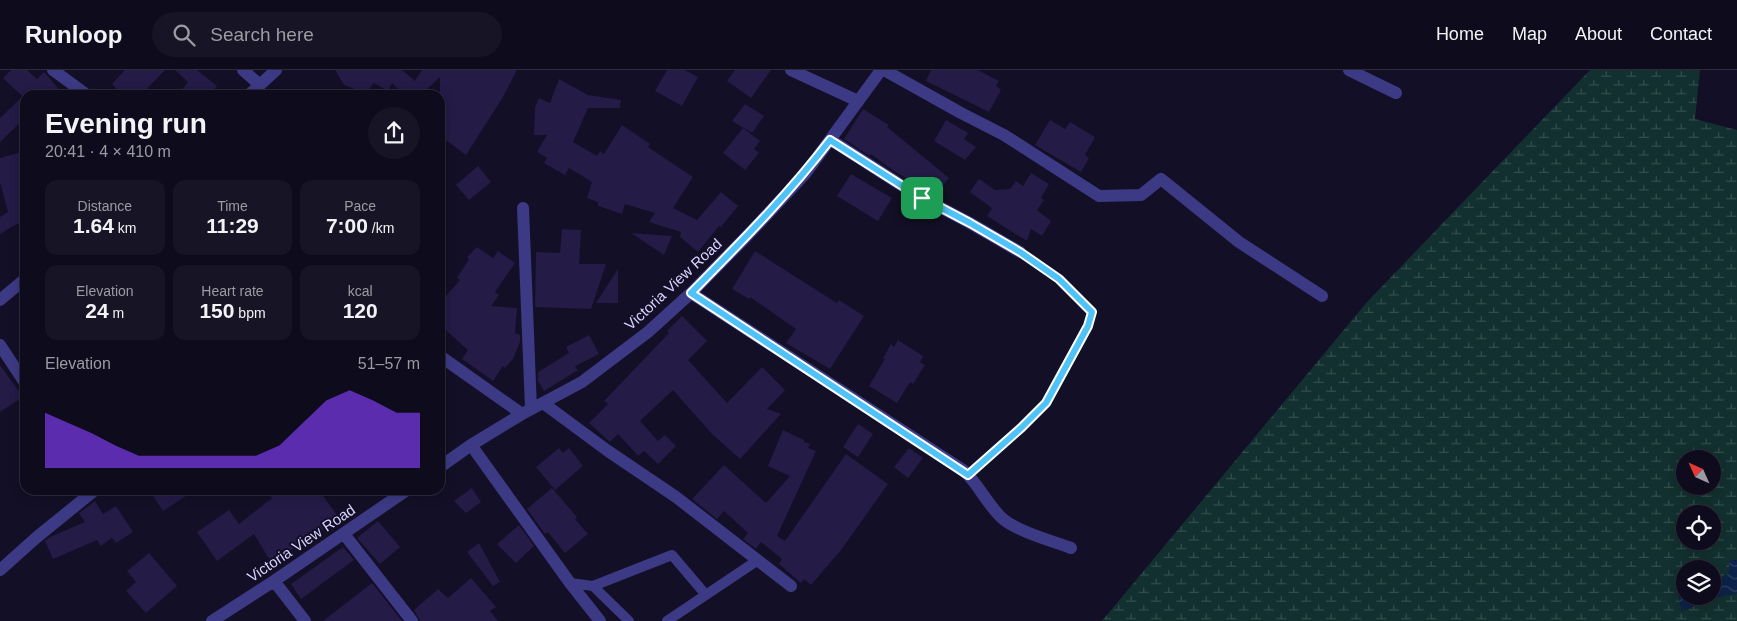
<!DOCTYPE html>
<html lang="en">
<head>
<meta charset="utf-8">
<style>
  body { margin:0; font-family:Arial,sans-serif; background:#171425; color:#f1f3f6; height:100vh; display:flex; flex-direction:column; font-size:19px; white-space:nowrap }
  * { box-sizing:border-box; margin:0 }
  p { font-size:16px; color:#9b9ba3 }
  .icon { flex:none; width:28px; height:28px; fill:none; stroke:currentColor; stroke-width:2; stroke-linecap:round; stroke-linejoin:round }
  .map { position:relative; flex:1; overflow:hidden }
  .side { position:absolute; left:20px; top:20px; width:425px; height:405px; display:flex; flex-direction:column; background:#0e0b1c; border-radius:15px; box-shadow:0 2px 12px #0003,0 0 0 1px #2e2b3b }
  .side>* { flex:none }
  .needle { width:32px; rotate:315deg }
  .tools { position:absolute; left:1676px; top:380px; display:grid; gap:10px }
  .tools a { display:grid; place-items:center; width:45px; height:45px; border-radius:50%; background:#0e0b1c; box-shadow:0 2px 12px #0003,0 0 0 1px #2e2b3b; font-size:25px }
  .pin { position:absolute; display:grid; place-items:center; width:42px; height:42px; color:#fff; margin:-21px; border-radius:10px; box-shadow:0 2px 8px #0006 }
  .round { display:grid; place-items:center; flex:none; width:52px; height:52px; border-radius:26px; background:#171425 }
  .summary { display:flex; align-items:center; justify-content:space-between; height:85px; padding:0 25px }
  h1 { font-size:28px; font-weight:700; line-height:38px }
  .metrics { display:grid; grid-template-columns:repeat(3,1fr); gap:8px; height:85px; padding:5px 25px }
  .metrics div { display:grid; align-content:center; border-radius:12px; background:#171425; text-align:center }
  .metrics b { font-size:21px; font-weight:700 }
  .metrics small { font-size:14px; font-weight:400 }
  .metrics p { font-size:14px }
  .chart { height:140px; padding:10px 25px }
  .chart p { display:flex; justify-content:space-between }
  .chart svg { width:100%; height:90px; margin-top:5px; fill:#7c3aed; opacity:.7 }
  header { display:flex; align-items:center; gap:30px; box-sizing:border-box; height:70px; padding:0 25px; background:#0e0b1c; border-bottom:1px solid #2e2b3b }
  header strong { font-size:24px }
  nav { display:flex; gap:28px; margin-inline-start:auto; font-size:18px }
  .search { width:350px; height:45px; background:#171425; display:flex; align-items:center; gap:12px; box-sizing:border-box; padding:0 18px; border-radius:28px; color:#9b9ba3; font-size:19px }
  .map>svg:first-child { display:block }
  .wetland { fill:url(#wetland-marsh); fill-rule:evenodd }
  .water { fill:url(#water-waves) }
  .building { fill:#241b47 }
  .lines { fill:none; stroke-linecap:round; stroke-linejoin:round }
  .path { stroke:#2fb8b0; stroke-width:3; stroke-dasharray:2.5 4; stroke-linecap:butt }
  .lane { stroke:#3d3a85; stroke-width:10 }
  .street { stroke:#3d3a85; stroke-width:12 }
  .route-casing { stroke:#fff; stroke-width:10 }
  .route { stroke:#4fc3f7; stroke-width:6 }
  .labels { text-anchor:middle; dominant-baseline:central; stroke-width:4; stroke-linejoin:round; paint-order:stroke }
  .street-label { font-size:15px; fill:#d9d4ff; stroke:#130f26 }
</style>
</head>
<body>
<header>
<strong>Runloop</strong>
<div class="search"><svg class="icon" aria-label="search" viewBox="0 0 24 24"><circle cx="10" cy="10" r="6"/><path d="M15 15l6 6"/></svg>Search here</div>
<nav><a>Home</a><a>Map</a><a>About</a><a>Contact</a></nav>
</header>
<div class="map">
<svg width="1737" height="551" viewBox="0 0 1737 551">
  <defs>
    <pattern id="wetland-marsh" width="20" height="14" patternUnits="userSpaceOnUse" patternTransform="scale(1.25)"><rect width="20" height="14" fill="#12302f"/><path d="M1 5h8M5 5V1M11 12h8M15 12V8" fill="none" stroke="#344d4e"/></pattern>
    <pattern id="water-waves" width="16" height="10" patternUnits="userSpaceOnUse" patternTransform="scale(1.25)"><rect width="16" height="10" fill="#0c2248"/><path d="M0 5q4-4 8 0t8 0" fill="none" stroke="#2f4163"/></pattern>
  </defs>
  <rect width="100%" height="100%" fill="#130f26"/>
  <!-- wetland -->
  <path class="wetland" d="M1590,0H1700L1695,49L1737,60V490L1729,491V502L1713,516L1712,499H1685V518L1677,519L1682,541L1713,528L1737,523V551H1102L1367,232ZM1685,389H1712V416H1685ZM1685,444H1712V471H1685Z"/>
  <!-- water -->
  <path class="water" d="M1737,490V523L1713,528L1682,541L1677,519L1685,518V526H1712L1713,516L1729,502V491Z"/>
  <!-- building -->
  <path class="building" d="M11,0H27L37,9L44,2L64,25H25V48L0,72V48L24,25H21L3,8Z
    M125,0H165L141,25H123L112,14Z
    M175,0H197L217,16L209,25H178L188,12Z
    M335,0H402L415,11L422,0H517L503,27L466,85L440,66V7L425,21L429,25H404L392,13L388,21L374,13L366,23L344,15Z
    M667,0H685L698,7L682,36L655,21Z
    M735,0H771L751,28L727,11Z
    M931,0H978L999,11L996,16L1001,20L989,42L926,11Z
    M559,9L588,25L621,30L620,38H588L573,72L597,86L600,81L604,84L622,55L650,74L648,77L693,107L673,138L697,150L721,122L738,136L721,157L719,156L698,182L680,167L681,162L649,152L655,143L625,134L622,144L598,136V132L587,128L592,112L569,98L565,105L544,93L547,88L537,82L547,65H534L535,37L539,28L550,33Z
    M745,34L764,46L752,63L732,51Z
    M863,39L889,55L887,57L949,108L937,123L930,117L927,121L919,117L887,96L871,84L870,86L844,69Z
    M946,50L968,63L964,69L976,77L965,90L934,71Z
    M1050,50L1065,59L1070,52L1095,67L1085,85L1089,88L1081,102L1035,75Z
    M743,58L760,71L754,79L759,83L745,100L723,83Z
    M25,81V151L13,156L0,164V147L8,142L0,112V88Z
    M478,96L491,112L469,130L456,115Z
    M1031,103L1049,114L1041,128L1044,130L1037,140L1051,151L1042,166L1031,159L1027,171L987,146L992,138L970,122L979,109L995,120L1010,119L1016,111L1023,116Z
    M851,104L892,128L878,151L837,126Z
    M562,159L581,160L579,194H606L591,239L535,237L536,182L560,183Z
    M631,163L672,166L664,185Z
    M477,177L493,188L498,181L515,193L495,222L499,225L491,236L517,238L515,263L520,265V272L513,289L505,298L503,296L493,311L462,289L468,280L440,255V233L460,210L457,208L469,189L467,187Z
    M755,181L837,233L839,230L864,246L830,299L786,273L796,259L750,227L749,229L732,219Z
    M618,199V233H596Z
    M682,246L707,271L688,290L727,333L762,297L785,320L767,339L781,344L740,389L712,364L673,320L640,351L658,371L665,365L676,376L658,394L644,381L638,386L618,364L610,372L589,353L608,334L604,331L669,263L667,261Z
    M589,265L599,284L575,296L578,300L544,321L538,311V302L569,283L566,277Z
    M898,270L923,286L920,292L925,295L913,314L910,312L897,333L869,316L885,289L883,288L891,274L894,277Z
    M0,295L23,327L0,342Z
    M858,354L873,364L858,387L843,377Z
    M783,360L804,370V372L810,374L808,378L816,381L777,466L785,471L846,384L888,414L841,480L811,515L804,509L801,513L779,494L782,489L761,472L756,479L743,469L748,463L724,441L717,449L692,429L724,395L766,433L790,406L768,396Z
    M559,378L563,383L569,378L583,396L555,420L536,397Z
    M909,378L923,388L908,408L894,397Z
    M472,418L481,432L466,443L454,431Z
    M552,418L577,447L575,449L588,464L565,483L548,462L545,464L527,439Z
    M149,420H195L163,441Z
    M265,420H319L339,448L306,471L271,492L254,464L217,491L197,462L229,440L239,454L272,428Z
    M95,431L103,444L116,436L133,462L116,473L112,468L101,476L97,470L53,489L45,471L50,467L85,452L79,443Z
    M378,451L400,477L380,494L357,468Z
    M519,455L534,476L516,493L497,474Z
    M479,473L500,512L493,516L467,482Z
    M343,477L354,490L301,529L291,514Z
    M149,483L177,516L146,543L126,521L136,512L127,501Z
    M471,508L496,537L490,541L498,551H420L414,540L438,519L448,528Z
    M372,513L402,551H323Z"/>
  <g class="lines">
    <!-- path -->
    <path class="path" d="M978,396L1021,358L1046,333L1088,256L1092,242L1059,209L1031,190"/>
    <!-- lane -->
    <path class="lane" d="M570,513L593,516L629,551
      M593,516L672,485L706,525
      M667,551L758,490"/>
    <!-- street -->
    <path class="street" d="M53,0L87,25
      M243,0L260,15
      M791,0L858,31
      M884,0L961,43L1004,65L1099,126L1141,125L1161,109L1239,172L1322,226
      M1349,0L1396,23
      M249,25L276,0
      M831,70L915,124L970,153L1020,182
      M523,138L531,339
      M691,223L963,400C979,414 987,435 1003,449C1017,461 1052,471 1071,478
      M0,230L25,209
      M0,275L25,313
      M440,286L522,344
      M543,333L608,381L676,427L791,516
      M471,375L570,513L600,551
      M440,397L471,375L522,344L582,312L648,262L691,223L746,167L805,104L881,0
      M344,464L412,551
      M0,500L37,467L95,420
      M274,511L305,551
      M212,551L274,511L407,420"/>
  </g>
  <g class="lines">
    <defs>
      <path id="route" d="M830,70L915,124L970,153L1020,182L1059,209L1092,242L1088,256L1046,333L1021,358L968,405L691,223C739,174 788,125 830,70Z"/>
    </defs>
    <!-- route casing -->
    <use href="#route" class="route-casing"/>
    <!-- route -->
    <use href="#route" class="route"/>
  </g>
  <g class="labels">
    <!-- street labels -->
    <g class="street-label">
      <text transform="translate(673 214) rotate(-43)">Victoria View Road</text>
      <text transform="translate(301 473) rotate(-34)">Victoria View Road</text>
    </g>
  </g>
</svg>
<div class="tools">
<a><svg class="needle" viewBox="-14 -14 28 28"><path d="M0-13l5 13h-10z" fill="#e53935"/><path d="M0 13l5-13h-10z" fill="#9b9ba3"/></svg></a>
<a><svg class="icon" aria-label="locate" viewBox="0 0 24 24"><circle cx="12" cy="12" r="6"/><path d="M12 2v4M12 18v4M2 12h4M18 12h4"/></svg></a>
<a><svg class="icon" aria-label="layers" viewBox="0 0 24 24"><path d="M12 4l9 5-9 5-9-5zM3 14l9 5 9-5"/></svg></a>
</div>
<div class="pin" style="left:922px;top:128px;background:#1e9e55"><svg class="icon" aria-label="arrive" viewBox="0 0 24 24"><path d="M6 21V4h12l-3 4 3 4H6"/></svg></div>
<section class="side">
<div class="summary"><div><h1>Evening run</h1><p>20:41 · 4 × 410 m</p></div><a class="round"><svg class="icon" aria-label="share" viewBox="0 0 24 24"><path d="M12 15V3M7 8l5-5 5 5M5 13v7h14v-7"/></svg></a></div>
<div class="metrics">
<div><p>Distance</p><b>1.64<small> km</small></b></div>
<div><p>Time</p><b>11:29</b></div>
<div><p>Pace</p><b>7:00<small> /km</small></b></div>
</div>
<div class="metrics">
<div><p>Elevation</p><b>24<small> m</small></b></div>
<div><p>Heart rate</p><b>150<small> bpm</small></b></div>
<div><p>kcal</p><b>120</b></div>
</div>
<div class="chart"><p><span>Elevation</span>51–57 m</p>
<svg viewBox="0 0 160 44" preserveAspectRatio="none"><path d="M0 44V17L10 22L20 27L30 33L40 38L50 38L60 38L70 38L80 38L90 38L100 33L110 22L120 11L130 6L140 11L150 17L160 17V44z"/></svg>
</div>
</section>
</div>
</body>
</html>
